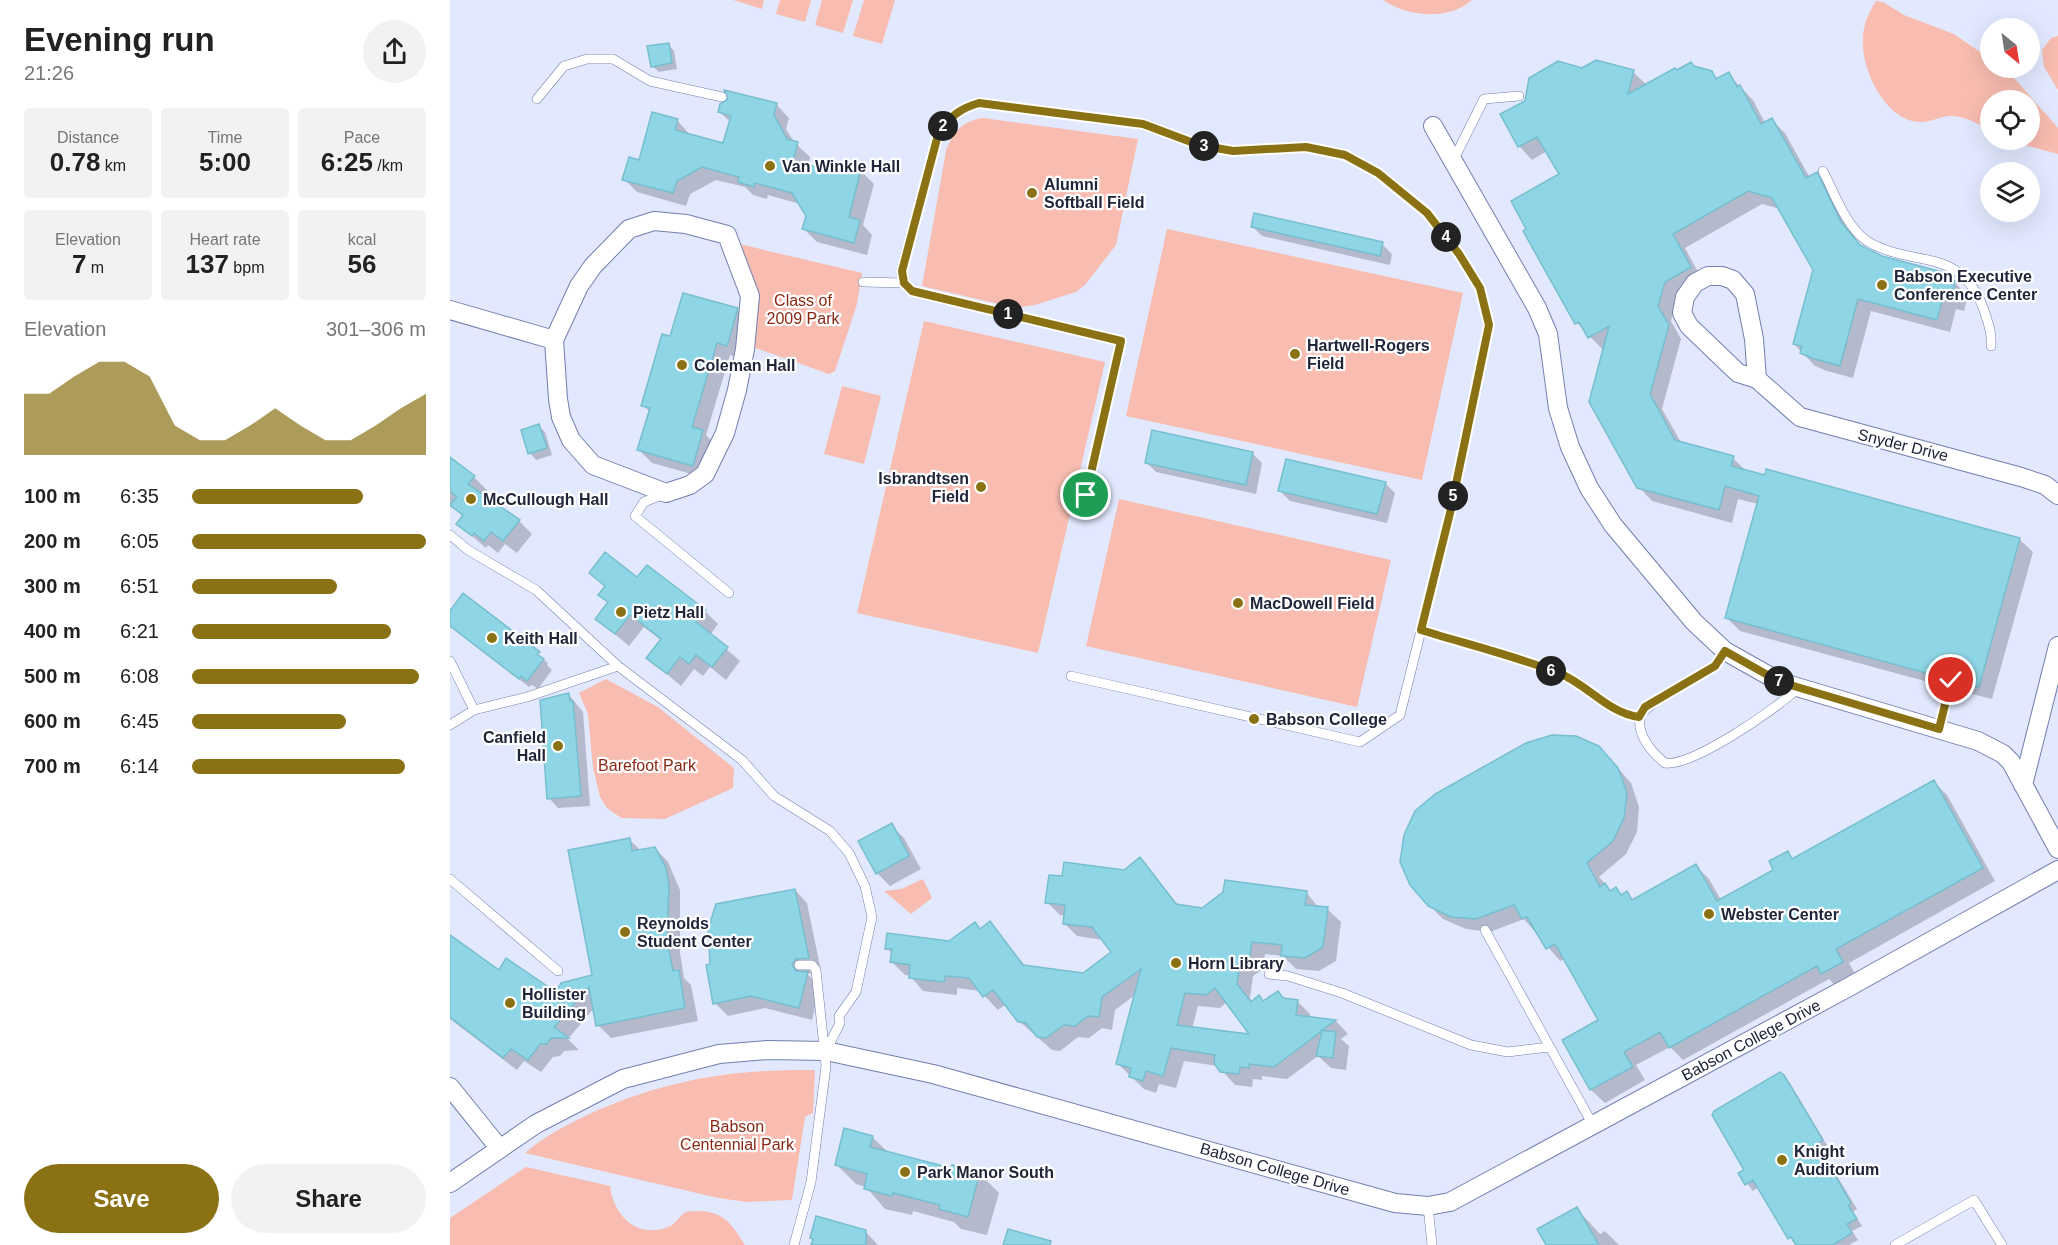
<!DOCTYPE html>
<html lang="en">
<head>
<meta charset="utf-8">
<style>
  body { margin:0; font-family:Helvetica,sans-serif; background:#f2f2f2; color:#222; height:100vh; display:flex; flex-direction:column; font-size:22px; white-space:nowrap }
  * { box-sizing:border-box; margin:0 }
  p { font-size:20px; color:#767676 }
  .icon { flex:none; width:33px; height:33px; fill:none; stroke:currentColor; stroke-width:2; stroke-linecap:round; stroke-linejoin:round }
  .map { position:relative; flex:1; overflow:hidden }
  .drawer { display:flex; flex-direction:column; background:#fff; width:450px }
  .drawer>* { flex:none }
  .needle { width:39px; rotate:150deg }
  .tools { position:absolute; left:1530px; top:18px; display:grid; gap:12px }
  .tools a { display:grid; place-items:center; width:60px; height:60px; border-radius:50%; background:#fff; box-shadow:0 6px 24px #0002; font-size:30px }
  .pin { position:absolute; display:grid; place-items:center; width:51px; height:51px; color:#fff; margin:-26px; border:3px solid #fff; border-radius:50%; box-shadow:0 2px 6px #0007 }
  .km { position:absolute; width:30px; height:30px; margin:-15px; border-radius:50%; background:#222; color:#fff; font-size:16px; line-height:30px; text-align:center }
  .round { display:grid; place-items:center; flex:none; width:63px; height:63px; border-radius:32px; background:#f2f2f2 }
  .summary { display:flex; align-items:center; justify-content:space-between; height:102px; padding:0 24px }
  h1 { font-size:33px; font-weight:600; line-height:45px }
  .stats { display:grid; grid-template-columns:repeat(3,1fr); gap:9px; height:102px; padding:6px 24px }
  .stats div { display:grid; align-content:center; border-radius:6px; background:#f2f2f2; text-align:center }
  .stats b { font-size:26px; font-weight:600 }
  .stats small { font-size:16px; font-weight:400 }
  .stats p { font-size:16px }
  .chart { height:168px; padding:12px 24px }
  .chart p { display:flex; justify-content:space-between }
  .chart svg { width:100%; height:108px; margin-top:6px; fill:#8a7214; opacity:.7 }
  .action { display:flex; gap:12px; margin-top:auto; padding:12px 24px }
  .action a { flex:1; height:69px; border-radius:36px; background:#8a7214; color:#fff; font-size:24px; font-weight:600; line-height:69px; text-align:center }
  .action a+a { background:#f2f2f2; color:#222 }
  ul { padding:0 24px; list-style:none; font-size:20px }
  li { display:grid; grid-template-columns:96px 72px 1fr; align-items:center; height:45px }
  li i { height:15px; border-radius:8px; background:#8a7214 }
  main { display:flex; flex:1; min-height:0 }
  .map>svg:first-child { display:block }
  .green { fill:#f8bdb0 }
  .shadow { fill:#0003; fill-rule:evenodd }
  .building { fill:#8ed6e6; stroke:#77bece; stroke-width:1.5; fill-rule:evenodd }
  .lines { fill:none; stroke-linecap:round; stroke-linejoin:round }
  .lane-casing { stroke:#727faf; stroke-width:10 }
  .street-casing { stroke:#727faf; stroke-width:20 }
  .lane { stroke:#fff; stroke-width:9 }
  .street { stroke:#fff; stroke-width:18 }
  .route-casing { stroke:#fff; stroke-width:12 }
  .route { stroke:#8a7214; stroke-width:8 }
  .poi-dot { fill:#8a7214; stroke:#fff; stroke-width:2 }
  .labels { text-anchor:middle; dominant-baseline:central; stroke-width:4.5; stroke-linejoin:round; paint-order:stroke }
  .poi-label { font-size:16px; font-weight:bold; fill:#202539; stroke:#fff; text-anchor:start }
  .park-label { font-size:16px; fill:#882815; stroke:#fff }
  .street-label { font-size:16px; fill:#202539; stroke:#fff }
</style>
</head>
<body>
<main>
<section class="drawer">
<div class="summary"><div><h1>Evening run</h1><p>21:26</p></div><a class="round"><svg class="icon" aria-label="share" viewBox="0 0 24 24"><path d="M12 15V3M7 8l5-5 5 5M5 13v7h14v-7"/></svg></a></div>
<div class="stats">
<div><p>Distance</p><b>0.78<small> km</small></b></div>
<div><p>Time</p><b>5:00</b></div>
<div><p>Pace</p><b>6:25<small> /km</small></b></div>
</div>
<div class="stats">
<div><p>Elevation</p><b>7<small> m</small></b></div>
<div><p>Heart rate</p><b>137<small> bpm</small></b></div>
<div><p>kcal</p><b>56</b></div>
</div>
<div class="chart"><p><span>Elevation</span>301–306 m</p>
<svg viewBox="0 0 160 44" preserveAspectRatio="none"><path d="M0 44V19L10 19L20 12L30 6L40 6L50 12L60 32L70 38L80 38L90 32L100 25L110 32L120 38L130 38L140 32L150 25L160 19V44z"/></svg>
</div>
<ul>
<li><b>100 m</b>6:35<i style="width:73%"></i></li>
<li><b>200 m</b>6:05<i style="width:100%"></i></li>
<li><b>300 m</b>6:51<i style="width:62%"></i></li>
<li><b>400 m</b>6:21<i style="width:85%"></i></li>
<li><b>500 m</b>6:08<i style="width:97%"></i></li>
<li><b>600 m</b>6:45<i style="width:66%"></i></li>
<li><b>700 m</b>6:14<i style="width:91%"></i></li>
</ul>
<div class="action"><a>Save</a><a>Share</a></div>
</section>
<div class="map">
<svg width="1608" height="1245" viewBox="0 0 1608 1245">
  <rect width="100%" height="100%" fill="#e2e9fe"/>
  <!-- green -->
  <path class="green" d="M283,0H314L312,9Z
    M330,0H361L355,22L326,14Z
    M372,0H403L393,33L365,25Z
    M414,0H445L432,44L403,36Z
    M933,0H1022C998,21 958,17 933,0Z
    M1426,1L1433,2L1454,15L1504,34L1540,59V68L1557,70L1608,128V154L1556,140H1580V100H1540V131C1527,123 1510,113 1493,117C1482,120 1475,124 1462,121C1434,114 1413,72 1413,44C1412,28 1417,15 1426,1Z
    M1608,36V90L1594,67L1592,50L1601,38Z
    M533,118L688,139L666,245L635,285L626,292L585,305L565,308L472,286L496,151C503,132 512,121 533,118Z
    M717,229L1013,293L972,480L676,416Z
    M285,243L412,273L407,304L385,371L379,374L300,346Z
    M474,321L655,362L588,653L407,613Z
    M392,386L431,396L414,464L374,454Z
    M669,499L941,560L907,707L636,646Z
    M156,679L208,707L284,768L283,788L215,819L171,818L157,808L150,797L143,768L138,714L129,693Z
    M473,879L482,898L461,914L434,891L451,889Z
    M365,1070L363,1113L355,1117L342,1200L297,1202L268,1198L75,1153C95,1135 122,1122 146,1111C220,1079 285,1069 365,1070Z
    M76,1167L160,1186C164,1216 187,1239 218,1227C226,1224 229,1216 236,1212C240,1211 246,1211 250,1211C275,1212 283,1226 295,1245H0V1218Z"/>
  <!-- shadow -->
  <path class="shadow" d="M218,44L224,51L227,69L209,72L202,66Z
    M1246,68L1261,73L1268,79L1278,74L1303,100L1315,123L1322,120L1335,133L1360,178L1366,174L1379,187L1404,237L1413,248L1432,257L1498,276L1518,296L1514,311L1506,309L1500,332L1421,311L1403,378L1377,371L1365,366L1344,344L1364,270L1330,209L1312,204L1235,248L1253,281L1227,295L1221,321L1231,339L1212,409L1232,444L1283,458L1297,472L1569,539L1583,552L1542,699L1522,694L1514,685L1508,690L1290,631L1277,618L1308,504L1288,499L1282,523L1202,501L1189,487L1154,351L1127,323L1111,175L1097,151L1082,160L1069,146L1052,115L1132,69L1183,72L1197,85L1227,71Z
    M326,104L339,118L336,129L344,142L360,157L358,167L386,174L411,171L424,184L413,225L422,235L417,255L367,242L354,229L357,216L350,204L318,195L317,199L303,195L295,187L266,180L240,194L236,206L187,192L174,179L227,120L240,135L274,144L280,122L270,112Z
    M802,226L932,244L942,254L940,265L812,236Z
    M287,310L300,323L290,358L280,355L256,435L265,444L256,478L202,463L189,450L200,412L193,405L221,338Z
    M89,426L95,432L102,455L86,460L80,453Z
    M802,453L812,463L806,494L706,472L696,462Z
    M0,461L24,477L37,490L33,496L69,521L82,534L67,553L55,544L48,553L38,545L36,548L8,524L14,517L0,506Z
    M935,483L945,493L937,523L840,501L830,491Z
    M141,573L187,579L255,611L268,624L260,635L290,661L276,680L260,667L253,676L244,669L231,686L198,658L212,641L194,627L179,646L147,619L159,603L150,595L156,588Z
    M13,596L98,663L97,665L102,670L88,689L82,685L79,687L0,626V613Z
    M107,695H119L133,712L140,806L108,808L99,798L91,701Z
    M1162,761L1181,783L1189,807L1187,832L1176,854L1149,877L1162,892L1166,889L1173,896L1177,893L1184,901L1246,866L1259,879L1271,900L1325,870L1337,853L1344,860L1484,782L1497,795L1545,881L1399,963L1406,975L1386,986L1379,979L1233,1060L1220,1047L1186,1065L1195,1080L1155,1103L1141,1090L1114,1041L1150,1021L1115,959L1110,961L1074,919L1040,932L1016,929L993,919L979,905Z
    M441,825L454,838L471,869L440,886L427,873Z
    M179,839L191,851L205,848L218,862L230,890V953L234,978L241,985L248,1021L161,1038L148,1025L144,1008L118,1039L129,1050L114,1051L110,1056L103,1057L91,1072L74,1061L67,1070L0,1019V937L50,972L106,994L144,976Z
    M690,859L729,906L753,909L856,892L869,908L877,909L891,922L886,961L869,971L846,969L833,956L815,954L813,969L803,976L800,998L803,1002L814,1003L828,993L835,1000L847,1001L860,1014V1018L886,1021L898,1034L891,1039L899,1046L896,1070L881,1068L868,1056L837,1079L812,1076V1080L803,1079L802,1087L785,1085L768,1066L734,1061L726,1088L709,1084L706,1093L694,1089L667,1063L685,995L665,1010L662,1030L652,1028L639,1038L628,1037L610,1051L602,1050L569,1021L556,1004L548,1010L530,991L507,988V995L473,991L460,976L455,975L442,962L443,954L436,948L500,943L530,930L540,923L576,967L634,974L663,953L653,940L627,936L614,923L615,916L610,915L597,902L613,878L675,871ZM777,1002L803,1036L742,1029L748,1006L770,1008Z
    M345,890L357,903L371,971L357,974L370,986L362,1020L315,1008L278,1016L265,1003L262,965Z
    M1333,1076L1340,1083L1378,1147L1372,1151L1407,1209L1403,1212L1412,1226L1402,1231L1408,1240L1399,1245L1345,1244L1309,1187L1303,1191L1290,1174L1296,1170Z
    M422,1137L439,1153L502,1170L529,1173L549,1193L537,1235L511,1229L504,1222L463,1211L462,1215L435,1209L416,1187L406,1184L387,1165Z
    M1127,1209L1150,1234L1155,1231L1169,1245H1098Z
    M415,1231L428,1245H363L364,1241L361,1238Z"/>
  <!-- building -->
  <path class="building" d="M219,43L222,63L201,67L197,46Z
    M1146,60L1184,70L1178,94L1225,68L1227,70L1241,62L1244,66L1262,71L1266,79L1279,72L1287,87L1290,85L1311,124L1322,118L1356,178L1367,172L1391,222L1410,245L1432,256L1496,273L1499,275L1498,279L1505,281L1501,299L1493,297L1487,320L1408,299L1390,366L1362,358L1350,353L1352,346L1343,344L1363,270L1322,198L1298,191L1223,234L1241,267L1215,282L1208,306L1219,325L1200,394L1225,440L1284,456L1281,466L1315,475L1316,469L1570,538L1529,687L1507,681L1503,673H1499L1494,678L1275,618L1309,496L1275,486L1269,510L1187,488L1139,402L1159,326L1138,338L1129,322L1125,324L1073,231L1076,229L1061,201L1109,174L1087,137L1068,147L1050,114L1075,101L1079,78L1108,61L1132,68Z
    M274,90L327,103L324,115L337,139L348,142L343,161L385,172L387,163L411,169L399,217L410,220L404,243L352,229L356,216L342,193L305,183L304,187L288,182L289,177L252,167L227,181L223,193L172,180L179,157L189,160L202,112L228,119L225,130L273,143L281,116L268,112L270,104L278,99Z
    M804,213L933,242L930,256L801,227Z
    M233,293L288,308L277,346L267,343L242,427L253,430L243,466L187,450L200,408L191,406L212,334L220,336Z
    M89,424L97,448L78,454L71,430Z
    M702,430L803,452L796,485L695,463Z
    M0,457L25,476L18,484L70,520L53,541L41,532L34,541L24,533L22,536L6,524L13,515L0,505L7,497L0,491Z
    M836,459L936,482L927,514L828,491Z
    M155,552L187,577L197,565L256,610L246,622L278,647L262,667L246,655L239,664L230,657L217,674L196,658L211,639L186,619L180,615L165,634L145,619L158,602L148,595L155,586L139,573Z
    M13,593L90,652L87,654L94,659L77,681L71,676L69,679L0,626V611Z
    M119,693L120,701H123L131,796L97,799L90,700Z
    M1102,735L1126,736L1149,746L1168,768L1177,793L1174,818L1163,841L1137,863L1150,887L1155,883L1160,891L1166,887L1171,895L1177,891L1182,900L1246,864L1267,901L1323,870L1319,861L1338,851L1342,859L1484,780L1533,868L1386,949L1393,962L1371,974L1367,966L1219,1048L1210,1032L1174,1052L1183,1067L1140,1090L1112,1040L1148,1020L1105,944L1096,949L1077,917L1072,919L1064,905L1026,919L1001,917L978,906L960,885L950,862L954,835L965,811L985,794L1076,743Z
    M442,823L459,856L426,874L408,841Z
    M180,838L182,851L205,847L216,868L219,886L217,939L223,971L229,970L235,1008L146,1026L139,987L104,1027L119,1038H101L97,1044H90L78,1060L61,1049L53,1058L0,1017V935L49,970L56,958L106,992L111,983L142,975L118,850Z
    M690,857L726,904L752,908L773,892L775,880L857,891L855,905L878,907L873,947L855,958L831,956L832,945L802,942L800,955L790,963L787,984L801,1002L809,995L813,1001L828,991L833,998L848,1000L846,1015L886,1020L872,1030L886,1032L883,1058L866,1056L872,1031L824,1067L799,1064V1068L790,1067L789,1074L770,1072L764,1063L765,1055L721,1048L713,1076L696,1071L693,1081L679,1077L681,1068L666,1064L691,969L652,997L649,1017L638,1016L625,1026L614,1025L596,1038L587,1037L576,1023L568,1022L543,990L533,997L519,978L495,976L494,982L459,978L460,965L440,962L442,949H435L437,933L499,941L525,922L530,929L540,921L573,965L633,973L661,952L642,927L613,924L615,905L595,903L599,875L612,876L614,862L674,870ZM765,988L799,1034L727,1025L735,993L756,995Z
    M345,889L359,958L346,959L342,964L346,971L358,972L349,1008L301,996L263,1004L256,965L260,964L258,929L266,904Z
    M1330,1072L1334,1075L1373,1140L1367,1144L1401,1203L1398,1205L1407,1219L1397,1224L1402,1233L1383,1245H1346L1341,1237L1338,1239L1303,1180L1295,1185L1288,1173L1294,1170L1262,1115L1264,1111Z
    M394,1128L423,1136L420,1147L501,1168L502,1165L530,1172L518,1217L489,1209L490,1205L443,1193L442,1196L414,1189L417,1174L385,1165Z
    M1127,1207L1149,1245H1096L1087,1229Z
    M366,1216L416,1230V1245H361L363,1239L360,1238Z
    M558,1229L601,1241L600,1245H553Z"/>
  <g class="lines">
    <defs>
      <path id="lane" d="M87,99L114,66L137,59H163L200,81L272,97
        M1003,161L1034,99L1069,96
        M1373,171C1384,192 1396,227 1417,241C1463,269 1510,244 1534,310C1538,323 1542,332 1541,346
        M413,282L454,283
        M214,494L194,502L185,516L279,593
        M0,535L18,550L86,590L168,666L292,760L324,796L380,831L399,853L415,886L422,917L406,992L389,1016L390,1023L376,1051
        M971,630C1016,644 1064,656 1109,673C1138,685 1158,713 1189,717
        M1275,651L1265,666L1209,698L1191,714C1185,733 1201,752 1215,763C1242,767 1328,708 1348,688
        M0,661L24,710
        M621,676L910,742L950,715L1000,514L1039,325L1030,288L1009,254L977,213L928,173L895,155L857,147L783,151L749,145L693,124L529,103C510,108 501,116 489,131L451,271L454,283L462,291L671,341L636,495
        M0,725L24,710L77,697L168,666
        M1489,729L1501,679
        M0,879L108,971
        M1035,930L1143,1125
        M819,974L838,976L892,993L1021,1045L1058,1052L1099,1047
        M978,1206L982,1245
        M344,1245L361,1182L376,1066L366,970L362,965H349
        M1445,1245L1524,1200L1552,1245"/>
      <path id="street" d="M983,126L1087,308L1098,334L1108,408L1120,447L1139,488L1163,525L1244,622L1275,651L1330,682L1528,741L1553,754L1561,762L1608,849
        M204,221L236,224L277,235L300,296L295,349L287,390L275,433L255,474L240,485L216,493L143,465L121,440L111,417L108,399L104,340L129,286L143,266L179,229Z
        M0,310L104,340
        M1307,379L1304,339L1295,294L1283,280L1272,276H1258L1245,283L1235,297L1232,313L1239,326L1288,373L1307,379L1350,417L1571,477L1595,485L1608,495
        M1573,785L1608,646
        M0,1087L50,1149
        M0,1183L86,1124L173,1079L269,1054L318,1050L376,1051L483,1074L945,1203L978,1206L1000,1202L1397,988L1608,870"/>
    </defs>
    <!-- lane casing -->
    <use href="#lane" class="lane-casing"/>
    <!-- street casing -->
    <use href="#street" class="street-casing"/>
    <!-- lane -->
    <use href="#lane" class="lane"/>
    <!-- street -->
    <use href="#street" class="street"/>
  </g>
  <g class="lines">
    <defs>
      <path id="route" d="M636,495L671,341L462,291L454,283L452,271L489,131C501,116 511,108 529,103L693,124L749,145L783,151L856,147L895,155L928,173L977,213L1009,254L1030,288L1039,325L1000,513L971,630C1016,644 1065,656 1109,673C1138,685 1158,713 1189,717L1195,707L1265,666L1275,651L1330,682L1489,729L1501,680"/>
    </defs>
    <!-- route casing -->
    <use href="#route" class="route-casing"/>
    <!-- route -->
    <use href="#route" class="route"/>
  </g>
  <!-- markers -->
  <g class="poi-dot">
    <circle cx="320" cy="166" r="6"/>
    <circle cx="582" cy="193" r="6"/>
    <circle cx="1432" cy="285" r="6"/>
    <circle cx="845" cy="354" r="6"/>
    <circle cx="232" cy="365" r="6"/>
    <circle cx="531" cy="487" r="6"/>
    <circle cx="21" cy="499" r="6"/>
    <circle cx="788" cy="603" r="6"/>
    <circle cx="171" cy="612" r="6"/>
    <circle cx="42" cy="638" r="6"/>
    <circle cx="804" cy="719" r="6"/>
    <circle cx="108" cy="746" r="6"/>
    <circle cx="1259" cy="914" r="6"/>
    <circle cx="175" cy="932" r="6"/>
    <circle cx="726" cy="963" r="6"/>
    <circle cx="60" cy="1003" r="6"/>
    <circle cx="1332" cy="1160" r="6"/>
    <circle cx="455" cy="1172" r="6"/>
  </g>
  <g class="labels">
    <!-- poi labels -->
    <g class="poi-label">
      <text x="332" y="166">Van Winkle Hall</text>
      <text x="594" y="184">Alumni<tspan x="594" dy="18">Softball Field</tspan></text>
      <text x="1444" y="276">Babson Executive<tspan x="1444" dy="18">Conference Center</tspan></text>
      <text x="857" y="345">Hartwell-Rogers<tspan x="857" dy="18">Field</tspan></text>
      <text x="244" y="365">Coleman Hall</text>
      <text x="519" y="478" text-anchor="end">Isbrandtsen<tspan x="519" dy="18">Field</tspan></text>
      <text x="33" y="499">McCullough Hall</text>
      <text x="800" y="603">MacDowell Field</text>
      <text x="183" y="612">Pietz Hall</text>
      <text x="54" y="638">Keith Hall</text>
      <text x="816" y="719">Babson College</text>
      <text x="96" y="737" text-anchor="end">Canfield<tspan x="96" dy="18">Hall</tspan></text>
      <text x="1271" y="914">Webster Center</text>
      <text x="187" y="923">Reynolds<tspan x="187" dy="18">Student Center</tspan></text>
      <text x="738" y="963">Horn Library</text>
      <text x="72" y="994">Hollister<tspan x="72" dy="18">Building</tspan></text>
      <text x="1344" y="1151">Knight<tspan x="1344" dy="18">Auditorium</tspan></text>
      <text x="467" y="1172">Park Manor South</text>
    </g>
    <!-- park labels -->
    <g class="park-label">
      <text x="353" y="300">Class of<tspan x="353" dy="18">2009 Park</tspan></text>
      <text x="197" y="765">Barefoot Park</text>
      <text x="287" y="1126">Babson<tspan x="287" dy="18">Centennial Park</tspan></text>
    </g>
    <!-- street labels -->
    <g class="street-label">
      <text transform="translate(1453 445) rotate(14)">Snyder Drive</text>
      <text transform="translate(1301 1040) rotate(-28)">Babson College Drive</text>
      <text transform="translate(825 1169) rotate(16)">Babson College Drive</text>
    </g>
  </g>
</svg>
<div class="tools">
<a><svg class="needle" viewBox="-14 -14 28 28"><path d="M0-13l5 13h-10z" fill="#e53935"/><path d="M0 13l5-13h-10z" fill="#767676"/></svg></a>
<a><svg class="icon" aria-label="locate" viewBox="0 0 24 24"><circle cx="12" cy="12" r="6"/><path d="M12 2v4M12 18v4M2 12h4M18 12h4"/></svg></a>
<a><svg class="icon" aria-label="layers" viewBox="0 0 24 24"><path d="M12 4l9 5-9 5-9-5zM3 14l9 5 9-5"/></svg></a>
</div>
<div class="pin" style="left:636px;top:495px;background:#1e9e55"><svg class="icon" aria-label="arrive" viewBox="0 0 24 24"><path d="M6 21V4h12l-3 4 3 4H6"/></svg></div>
<div class="pin" style="left:1501px;top:680px;background:#d93025"><svg class="icon" aria-label="check" viewBox="0 0 24 24"><path d="M5 12l5 5 9-10"/></svg></div>
<b class="km" style="left:558px;top:314px">1</b>
<b class="km" style="left:493px;top:126px">2</b>
<b class="km" style="left:754px;top:146px">3</b>
<b class="km" style="left:996px;top:237px">4</b>
<b class="km" style="left:1003px;top:496px">5</b>
<b class="km" style="left:1101px;top:671px">6</b>
<b class="km" style="left:1329px;top:681px">7</b>
</div>
</main>
</body>
</html>
